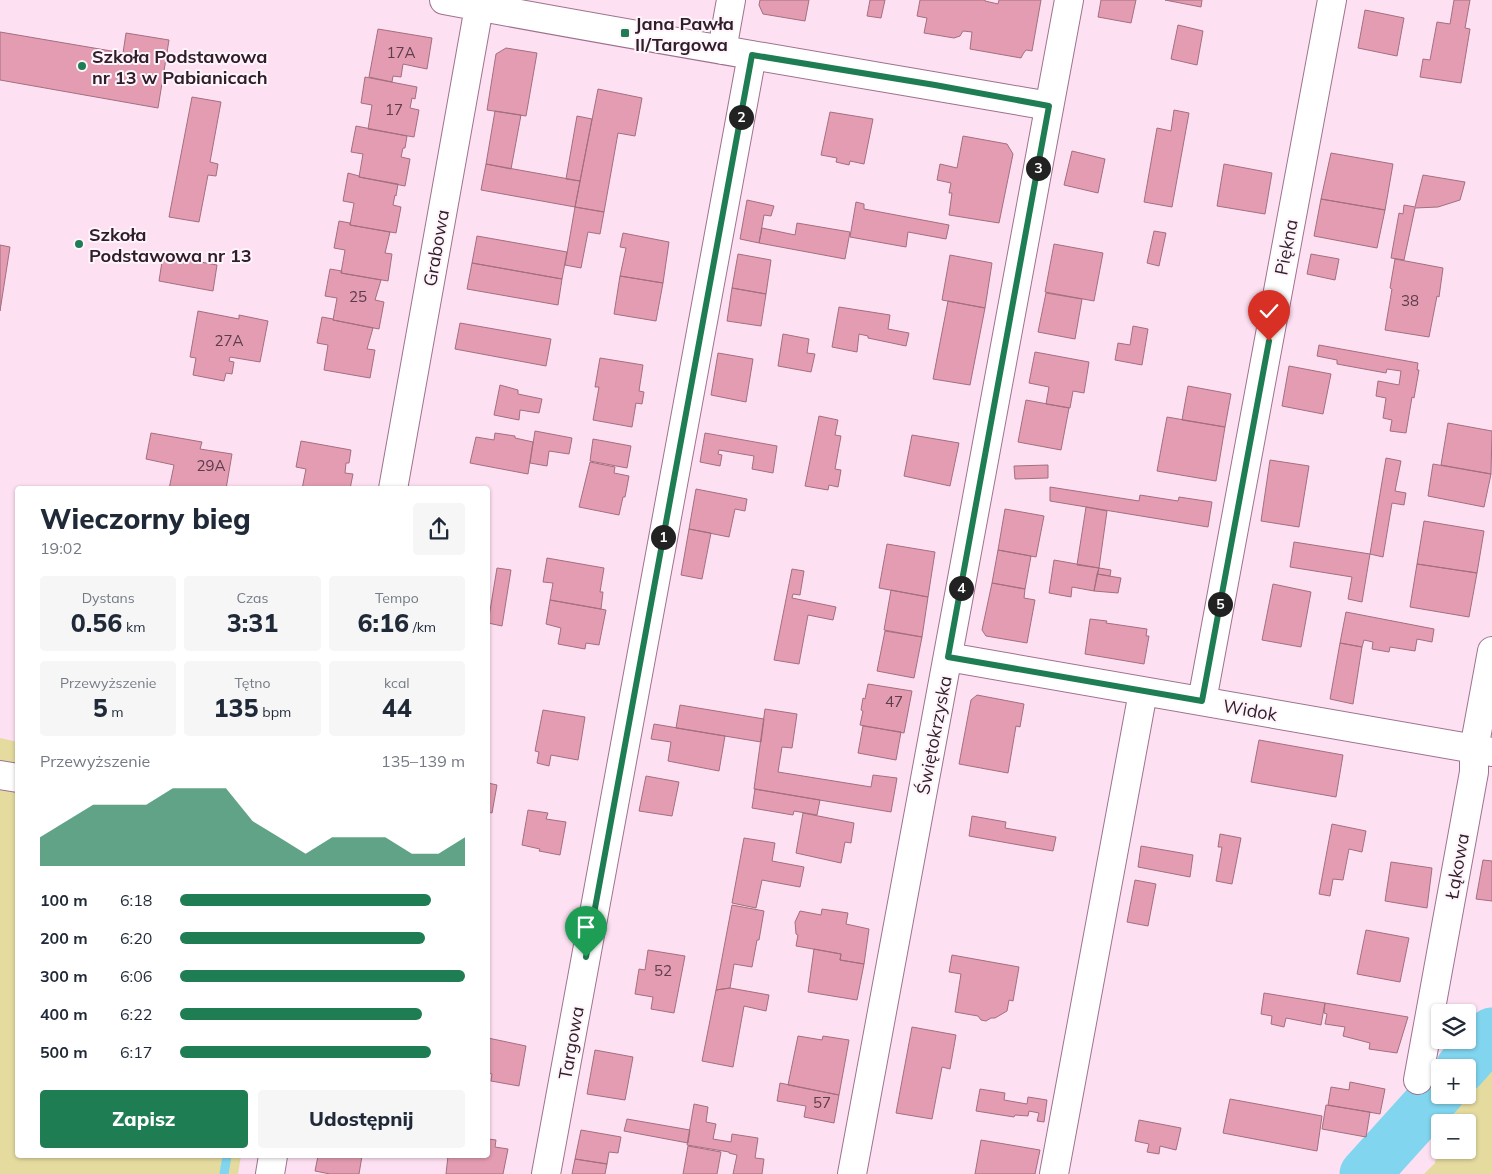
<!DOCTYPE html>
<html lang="pl">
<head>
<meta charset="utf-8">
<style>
  body { margin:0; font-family:Mulish,sans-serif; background:#f6f6f7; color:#1f2937; height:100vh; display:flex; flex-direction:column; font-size:19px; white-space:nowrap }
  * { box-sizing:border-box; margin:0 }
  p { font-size:16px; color:#747a83 }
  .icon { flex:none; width:28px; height:28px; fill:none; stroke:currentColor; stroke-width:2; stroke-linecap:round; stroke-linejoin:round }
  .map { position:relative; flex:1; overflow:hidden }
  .panel { position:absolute; left:15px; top:486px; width:475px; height:672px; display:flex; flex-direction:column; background:#fff; border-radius:5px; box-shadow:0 1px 4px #0004 }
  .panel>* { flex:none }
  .fabs { position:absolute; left:1431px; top:1004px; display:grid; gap:10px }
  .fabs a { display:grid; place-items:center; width:45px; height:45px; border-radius:5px; background:#fff; box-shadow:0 1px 4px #0004; font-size:25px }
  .pin { position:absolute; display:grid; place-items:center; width:42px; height:42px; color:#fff; margin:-51px -21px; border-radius:50% 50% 50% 0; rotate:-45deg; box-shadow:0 0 5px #0007 }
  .pin .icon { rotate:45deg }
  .km { position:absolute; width:25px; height:25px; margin:-12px; border-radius:50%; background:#222; color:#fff; font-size:14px; line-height:25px; text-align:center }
  .round { display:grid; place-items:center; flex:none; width:52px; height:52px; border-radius:5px; background:#f6f6f7 }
  .overview { display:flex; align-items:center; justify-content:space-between; height:85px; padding:0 25px }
  h1 { font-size:28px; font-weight:800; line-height:38px }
  .metrics { display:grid; grid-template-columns:repeat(3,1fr); gap:8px; height:85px; padding:5px 25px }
  .metrics div { display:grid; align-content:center; border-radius:5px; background:#f6f6f7; text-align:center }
  .metrics b { font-size:25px; font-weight:800 }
  .metrics small { font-size:14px; font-weight:400 }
  .metrics p { font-size:14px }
  .chart { height:140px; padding:10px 25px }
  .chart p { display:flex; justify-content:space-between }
  .chart svg { width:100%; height:90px; margin-top:5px; fill:#1f7d54; opacity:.7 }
  .cta { display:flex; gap:10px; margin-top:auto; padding:10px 25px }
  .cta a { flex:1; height:58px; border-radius:5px; background:#1f7d54; color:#fff; font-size:20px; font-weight:800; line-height:58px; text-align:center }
  .cta a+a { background:#f6f6f7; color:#1f2937 }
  ul { padding:0 25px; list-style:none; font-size:16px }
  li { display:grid; grid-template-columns:80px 60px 1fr; align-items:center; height:38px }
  li i { height:12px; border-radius:6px; background:#1f7d54 }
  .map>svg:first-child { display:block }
  .green { fill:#e5db9f; fill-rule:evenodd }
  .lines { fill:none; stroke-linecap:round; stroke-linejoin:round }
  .stream { stroke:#81d5ee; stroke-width:9 }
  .river { stroke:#81d5ee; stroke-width:51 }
  .building { fill:#e39cb2; stroke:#a36f7f }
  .minor-casing { stroke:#9e728f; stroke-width:30 }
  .minor { stroke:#fff; stroke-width:28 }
  .route-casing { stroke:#fff; stroke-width:10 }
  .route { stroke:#1f7d54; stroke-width:6 }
  .poi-dot { fill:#1f7d54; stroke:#fef4fa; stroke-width:2 }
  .labels { text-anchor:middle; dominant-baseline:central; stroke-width:4; stroke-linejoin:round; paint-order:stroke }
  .number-label { font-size:15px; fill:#5c3d4b }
  .poi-label { font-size:18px; font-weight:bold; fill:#2f1d29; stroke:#fef4fa; text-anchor:start }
  .street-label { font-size:18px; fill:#2f1d29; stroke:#fef4fa }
</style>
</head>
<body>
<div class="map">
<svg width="1492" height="1174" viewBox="0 0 1492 1174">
  <rect width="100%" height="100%" fill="#fee0f3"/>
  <!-- green -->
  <path class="green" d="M0,738L18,742V1156H241L238,1174H0Z
    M1492,1063V1174H1424L1435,1163L1439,1122L1463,1095H1468V1090ZM1440,1122H1468V1150H1440Z"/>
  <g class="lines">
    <!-- stream -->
    <path class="stream" d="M224,1174L227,1156"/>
    <!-- river -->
    <path class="river" d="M1461,1068L1492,1033
      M1365,1174L1440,1091"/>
  </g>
  <!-- building -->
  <path class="building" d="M760,0H809L805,21L763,14L759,5Z
    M870,0H885L881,18L867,16Z
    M920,0H985V1L998,4L999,0H1041L1032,51L1026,50L1023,54L1021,58L970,49L972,32L963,31L960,36L954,38L924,33L927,18L917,16Z
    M1101,0H1136L1131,23L1098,17Z
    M1165,0H1202L1201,7Z
    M1454,0H1470L1465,28L1470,29L1461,83L1420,77L1423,59L1430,60L1437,22L1450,24Z
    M1365,10L1404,18L1397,56L1358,48Z
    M1178,25L1203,31L1197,65L1171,59Z
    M378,29L432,38L427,69L403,64L401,77L393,76L392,82L369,77Z
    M0,32L123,53L126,33L169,40L158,108L0,80Z
    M506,48L537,53L526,116L487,110L496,54Z
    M365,77L417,87L415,99L412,98L410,108L419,110L414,137L368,129L372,105L361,103Z
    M598,89L642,98L635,136L618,133L604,212L575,207Z
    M192,97L221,102L210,162L218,164L216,176L208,175L199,222L169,217Z
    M1174,110L1189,113L1172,207L1144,202L1157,128L1171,131Z
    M495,111L521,115L511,169L486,164Z
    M830,112L873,119L864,164L850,161L849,165L836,162L837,158L821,155Z
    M577,116L592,119L580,181L566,179Z
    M356,126L407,136L405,148H403L401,157L410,159L405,186L359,177L363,154L351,152Z
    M963,136L1007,144L1013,154L999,223L949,215L952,193H949L951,183L937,180L940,164L957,168Z
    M1072,151L1105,159L1098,193L1064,185Z
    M1331,153L1393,164L1385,210L1321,199Z
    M486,164L580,181L575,207L481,190Z
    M1224,164L1272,173L1265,214L1217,206Z
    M348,173L359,176V177L398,184L396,196L395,195L393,205L401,207L396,233L350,225L354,203L343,201Z
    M1423,175L1465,182L1460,200L1438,207L1415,208L1404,260L1391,258L1399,213L1403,214L1404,205L1415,207Z
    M1321,199L1385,210L1377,248L1314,236Z
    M747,200L774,206L771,216L764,215L759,243L740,239Z
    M856,202L864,204V209L949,225L946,239L908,232L906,247L850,237Z
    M575,207L604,212L600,234L588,232L581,268L565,265Z
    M339,221L350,223V225L390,232L385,253L392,254L388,281L341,273L345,250L334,248Z
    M797,223L850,232L845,259L759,243L762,228L795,235Z
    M1154,231L1166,233L1159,266L1147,263Z
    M623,233L669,242L663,283L620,276L626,248L620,247Z
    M477,236L567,252L562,279L472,263Z
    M1054,244L1103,253L1094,301L1045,292Z
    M0,245L10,247L0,311Z
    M738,254L771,260L766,294L732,288Z
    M1311,254L1339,259L1335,280L1307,274Z
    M163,255L217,265L213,291L159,281Z
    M950,255L992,263L985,308L942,300Z
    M1395,259L1443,268L1439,297L1437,296L1429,337L1385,330L1392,289L1390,288Z
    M472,263L562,279L558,305L467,289Z
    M330,269L342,271L341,273L381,280L375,300L384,302L379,329L333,320L337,298L325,296Z
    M620,276L663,283L656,321L614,314Z
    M732,288L766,294L761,326L727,321Z
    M1046,293L1082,299L1075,339L1038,332Z
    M948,301L985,308L970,385L933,379Z
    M839,307L890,315L888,329L909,333L906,346L868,338V336L859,334L857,352L832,347Z
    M198,311L239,319V315L268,321L260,362L230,357L229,361L234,362L232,374L226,373L224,381L193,375L196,358L190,357Z
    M322,317L333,319V320L373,328L367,349L375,350L370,378L324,370L328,345L317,343Z
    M460,323L551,339L546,366L455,349Z
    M1133,326L1148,329L1142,365L1115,360L1118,343L1130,345Z
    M783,334L809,339L807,353L815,354L811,372L778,366Z
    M1319,345L1418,363L1417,370H1419L1414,398L1412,397L1406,433L1390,431L1392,420L1383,418L1386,398L1376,396L1378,381L1399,385L1401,371L1387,369L1386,373L1337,364V360L1317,356Z
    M1035,352L1089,362L1084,393L1073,391L1070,408L1046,404L1049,387L1029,383Z
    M718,353L753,359L746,402L711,395Z
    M600,358L643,365L639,391L644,392L642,404L636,403L632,427L593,420L599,387H595Z
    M1289,366L1331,374L1323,414L1282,406Z
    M500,385L518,390V394L542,399L539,413L520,410L519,420L494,415Z
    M1188,386L1231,394L1225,427L1182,420Z
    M1026,400L1069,408L1061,450L1018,442Z
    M819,416L838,420L835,435L841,436L835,469L841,470L838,487L829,485L828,490L805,486Z
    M1167,417L1225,427L1216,481L1157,471Z
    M1448,423L1492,431L1491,474L1441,465Z
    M535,431L572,438L569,454L549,451L547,466L530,463Z
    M151,433L202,442L200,449L232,454L226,489H169L174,465L146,459Z
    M495,433L515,436V438L533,442L528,474L470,463L476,437L494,440Z
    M705,433L777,446L773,473L752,469L754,456L719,450L718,454L722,455L720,466L700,462Z
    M912,435L959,443L950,486L904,476Z
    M593,439L631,446L627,468L590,461Z
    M301,441L351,450L349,463H346L345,473L353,474L350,489H302L306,469L296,467Z
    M1386,458L1401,461L1395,491L1406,493L1404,505L1392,503L1383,557L1370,554Z
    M1270,460L1309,466L1299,527L1261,521Z
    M590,462L615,467L614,473L629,476L625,497H623L619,515L579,507Z
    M1433,464L1491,474L1484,507L1428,496Z
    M1048,465V478L1015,479L1014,466Z
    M1050,487L1139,501L1140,495L1178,501L1179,497L1212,502L1208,527L1050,501Z
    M696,489L747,499L745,511L735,509L729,537L689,529Z
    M1086,507L1107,511L1099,568L1077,565Z
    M1005,509L1044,516L1036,557L998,550Z
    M1424,521L1484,531L1477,573L1417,564Z
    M689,529L711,533L702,579L681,575Z
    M1294,542L1370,554L1362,602L1348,599L1352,577L1290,567Z
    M887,544L935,552L928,597L879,588Z
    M998,550L1031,556L1025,589L992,583Z
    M547,558L604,568L600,592H603L601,609L550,600L553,583L543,582Z
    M1054,560L1099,568L1094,591L1072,587L1071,597L1049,593Z
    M1417,564L1477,573L1469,617L1410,607Z
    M497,568L511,570L502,626L488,623Z
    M1099,568L1111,570L1110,576L1097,574Z
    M792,569L804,571L800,595L793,594L792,598L836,607L833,620L808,615L799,664L774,660Z
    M1097,574L1121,578L1118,593L1094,591Z
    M992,583L1025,589L1024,598L1035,600L1027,643L986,636L982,630Z
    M1273,584L1311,592L1301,647L1262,640Z
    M891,590L928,597L922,637L884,630Z
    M550,600L606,610L599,645L586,643L585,649L558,644L561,628L546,624Z
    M1346,612L1434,629L1432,642L1417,639L1415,651L1390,647L1389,652L1372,649L1373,642L1364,640L1362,647L1340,643Z
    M1090,619L1107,621L1106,623L1147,629L1146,636H1149L1144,664L1085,654Z
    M885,631L922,637L914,678L877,671Z
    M1340,643L1362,647L1353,704L1330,699Z
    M868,684L912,691L904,733L860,725L863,711L861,710L863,698L865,699Z
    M977,695L1024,704L1020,727L1016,726L1008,773L959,764L971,700Z
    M680,705L764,719L761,742L676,728Z
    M765,709L797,714L792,748L782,747L778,772L871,787L873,775L897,778L891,812L754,789Z
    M543,710L585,717L578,760L551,755L549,766L537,763L539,752L535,751Z
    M654,724L725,736L719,771L668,761L671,742L651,739Z
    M863,726L901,732L896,760L858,753Z
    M1259,740L1343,755L1336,797L1251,782Z
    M646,776L679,782L672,816L639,811Z
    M488,783L497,785L492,813L488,812Z
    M755,789L820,800L817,815L794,811L793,815L752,808Z
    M528,810L548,813L546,819L566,822L560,855L539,851L540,849L522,845Z
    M803,813L854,823L851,843L845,842L841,863L796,853Z
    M972,816L1006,822L1005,828L1056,837L1053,851L969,836Z
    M1332,824L1366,831L1362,852L1349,849L1343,880L1333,879L1330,896L1319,894Z
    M1220,834L1241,838L1232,884L1216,881L1222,847H1218Z
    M744,838L775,843L772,861L804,867L800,887L762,880L756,908L732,903Z
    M1141,846L1193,855L1190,877L1138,867Z
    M1483,860L1492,861V901L1476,899Z
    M1391,862L1432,868L1427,908L1385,901Z
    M1135,880L1156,884L1148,926L1127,922Z
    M732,905L764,911L759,940H757L752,967L734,964L730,988L716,990Z
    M822,909L848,913L846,924L869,929L864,964L840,960L841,954L796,946L798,935L796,934L795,922L800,911L821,915Z
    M1366,930L1409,938L1400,982L1357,974Z
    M814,949L841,954L840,960L864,964L857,1000L808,992Z
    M648,950L685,956L674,1013L651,1009L653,997L635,994L639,969L645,970Z
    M952,955L1019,967L1013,1001L1009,1000L1007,1011L995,1018H991L986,1021L981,1020L978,1016L955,1012L961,974L949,972Z
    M730,988L769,995L766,1011L744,1006L733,1067L702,1061L716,990Z
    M1264,993L1325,1003L1321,1025L1286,1018L1284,1027L1271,1024L1272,1016L1261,1014Z
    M1325,1003L1408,1017L1397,1053L1369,1049L1370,1043L1343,1036L1345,1027L1325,1024L1327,1014L1324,1013Z
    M912,1027L956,1035L950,1069L942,1067L932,1119L896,1113Z
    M798,1036L822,1040L823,1036L849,1040L839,1095L788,1085Z
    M488,1038L526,1046L519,1086L491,1081L492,1074L488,1073Z
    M595,1050L633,1057L625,1100L587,1094Z
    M1350,1082L1385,1089L1380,1114L1328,1105L1331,1087L1349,1090Z
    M780,1083L839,1095L834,1123L804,1117L806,1106L777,1101Z
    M980,1089L1005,1093L1004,1100L1027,1104L1028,1097L1047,1100L1044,1122L1037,1121L1039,1113L1029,1111L1028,1116L1015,1115L1014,1117L976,1111Z
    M1230,1099L1322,1116L1317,1151L1223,1133Z
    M694,1104L708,1107L706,1122L716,1124L713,1139L731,1142L732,1134L758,1138L755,1158L764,1159L762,1174H733L737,1155L729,1153V1152L687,1145Z
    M1326,1105L1370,1112L1366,1137L1322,1129Z
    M627,1119L690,1130L688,1143L624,1131Z
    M1139,1120L1181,1128L1176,1150L1160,1146L1159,1154L1147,1152L1149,1144L1135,1141Z
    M581,1130L621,1137L618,1153L609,1152L607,1164L575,1159Z
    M488,1139L496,1140L495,1147L508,1149L503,1174H446L448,1156H488Z
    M981,1140L1040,1150L1035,1174H975Z
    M688,1146L721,1152L717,1174H683Z
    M318,1156H362L359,1174H330L315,1171Z
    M575,1159L607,1164L605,1174H572Z"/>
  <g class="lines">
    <defs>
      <path id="minor" d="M444,0C645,38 847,71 1049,106
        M722,50L731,0
        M393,489L479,7
        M948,657L1492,752
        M1202,701L1332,0
        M0,775L18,778
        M1418,1080L1474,772V749L1492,651
        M270,1174L273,1156
        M546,1174L752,55
        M852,1174L1069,0
        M1054,1174L1143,692"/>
    </defs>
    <!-- minor casing -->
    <use href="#minor" class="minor-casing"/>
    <!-- minor -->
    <use href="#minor" class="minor"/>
  </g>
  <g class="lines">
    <defs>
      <path id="route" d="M586,957L752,55L935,85L1049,106L948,657L1202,701L1269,341"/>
    </defs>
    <!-- route casing -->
    <use href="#route" class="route-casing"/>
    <!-- route -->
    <use href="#route" class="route"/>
  </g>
  <!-- markers -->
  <g class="poi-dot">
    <rect x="620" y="28" width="10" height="10" rx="2.5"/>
    <circle cx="82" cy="66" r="5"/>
    <circle cx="79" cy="244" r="5"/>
  </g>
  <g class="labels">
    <!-- number labels -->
    <g class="number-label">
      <text x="401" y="52">17A</text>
      <text x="394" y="109">17</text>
      <text x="358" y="296">25</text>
      <text x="1410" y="300">38</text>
      <text x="229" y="340">27A</text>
      <text x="211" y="465">29A</text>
      <text x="894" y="701">47</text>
      <text x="663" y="970">52</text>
      <text x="822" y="1102">57</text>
    </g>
    <!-- poi labels -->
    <g class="poi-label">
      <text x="635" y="23">Jana Pawła<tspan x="635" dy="21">II/Targowa</tspan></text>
      <text x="92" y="56">Szkoła Podstawowa<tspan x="92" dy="21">nr 13 w Pabianicach</tspan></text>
      <text x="89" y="234">Szkoła<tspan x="89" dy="21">Podstawowa nr 13</tspan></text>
    </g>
    <!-- street labels -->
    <g class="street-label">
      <text transform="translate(1286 247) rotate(-79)">Piękna</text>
      <text transform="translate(436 248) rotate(-80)">Grabowa</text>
      <text transform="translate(1250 710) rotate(10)">Widok</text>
      <text transform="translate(934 735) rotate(-79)">Świętokrzyska</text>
      <text transform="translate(1457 866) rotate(-80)">Łąkowa</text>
      <text transform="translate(571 1043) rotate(-80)">Targowa</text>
    </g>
  </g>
</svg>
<div class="fabs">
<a><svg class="icon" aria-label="layers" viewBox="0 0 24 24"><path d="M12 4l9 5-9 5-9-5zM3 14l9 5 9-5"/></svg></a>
<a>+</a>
<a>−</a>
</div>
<div class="pin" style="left:586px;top:957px;background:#1e9e55"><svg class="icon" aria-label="arrive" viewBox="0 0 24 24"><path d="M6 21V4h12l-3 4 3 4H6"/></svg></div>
<div class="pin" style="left:1269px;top:341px;background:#d93025"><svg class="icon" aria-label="check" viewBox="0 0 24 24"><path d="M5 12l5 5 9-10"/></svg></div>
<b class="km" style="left:663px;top:537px">1</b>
<b class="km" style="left:741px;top:117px">2</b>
<b class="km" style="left:1038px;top:168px">3</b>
<b class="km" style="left:961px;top:588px">4</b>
<b class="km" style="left:1220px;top:604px">5</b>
<section class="panel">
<div class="overview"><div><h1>Wieczorny bieg</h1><p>19:02</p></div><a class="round"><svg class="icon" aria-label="share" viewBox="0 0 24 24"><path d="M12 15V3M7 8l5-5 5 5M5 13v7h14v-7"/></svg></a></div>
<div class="metrics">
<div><p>Dystans</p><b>0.56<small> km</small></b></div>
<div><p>Czas</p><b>3:31</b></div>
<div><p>Tempo</p><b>6:16<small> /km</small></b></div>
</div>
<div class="metrics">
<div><p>Przewyższenie</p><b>5<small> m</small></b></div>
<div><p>Tętno</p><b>135<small> bpm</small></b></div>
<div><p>kcal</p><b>44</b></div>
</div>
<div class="chart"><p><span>Przewyższenie</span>135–139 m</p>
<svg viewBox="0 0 160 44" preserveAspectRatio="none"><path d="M0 44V30L10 22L20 14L30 14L40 14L50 6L60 6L70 6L80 22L90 30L100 38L110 30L120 30L130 30L140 38L150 38L160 30V44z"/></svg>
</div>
<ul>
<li><b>100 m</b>6:18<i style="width:88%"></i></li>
<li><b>200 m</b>6:20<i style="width:86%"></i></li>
<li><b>300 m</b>6:06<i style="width:100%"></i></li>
<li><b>400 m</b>6:22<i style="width:85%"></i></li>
<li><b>500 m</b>6:17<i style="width:88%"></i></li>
</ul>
<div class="cta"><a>Zapisz</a><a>Udostępnij</a></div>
</section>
</div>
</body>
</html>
